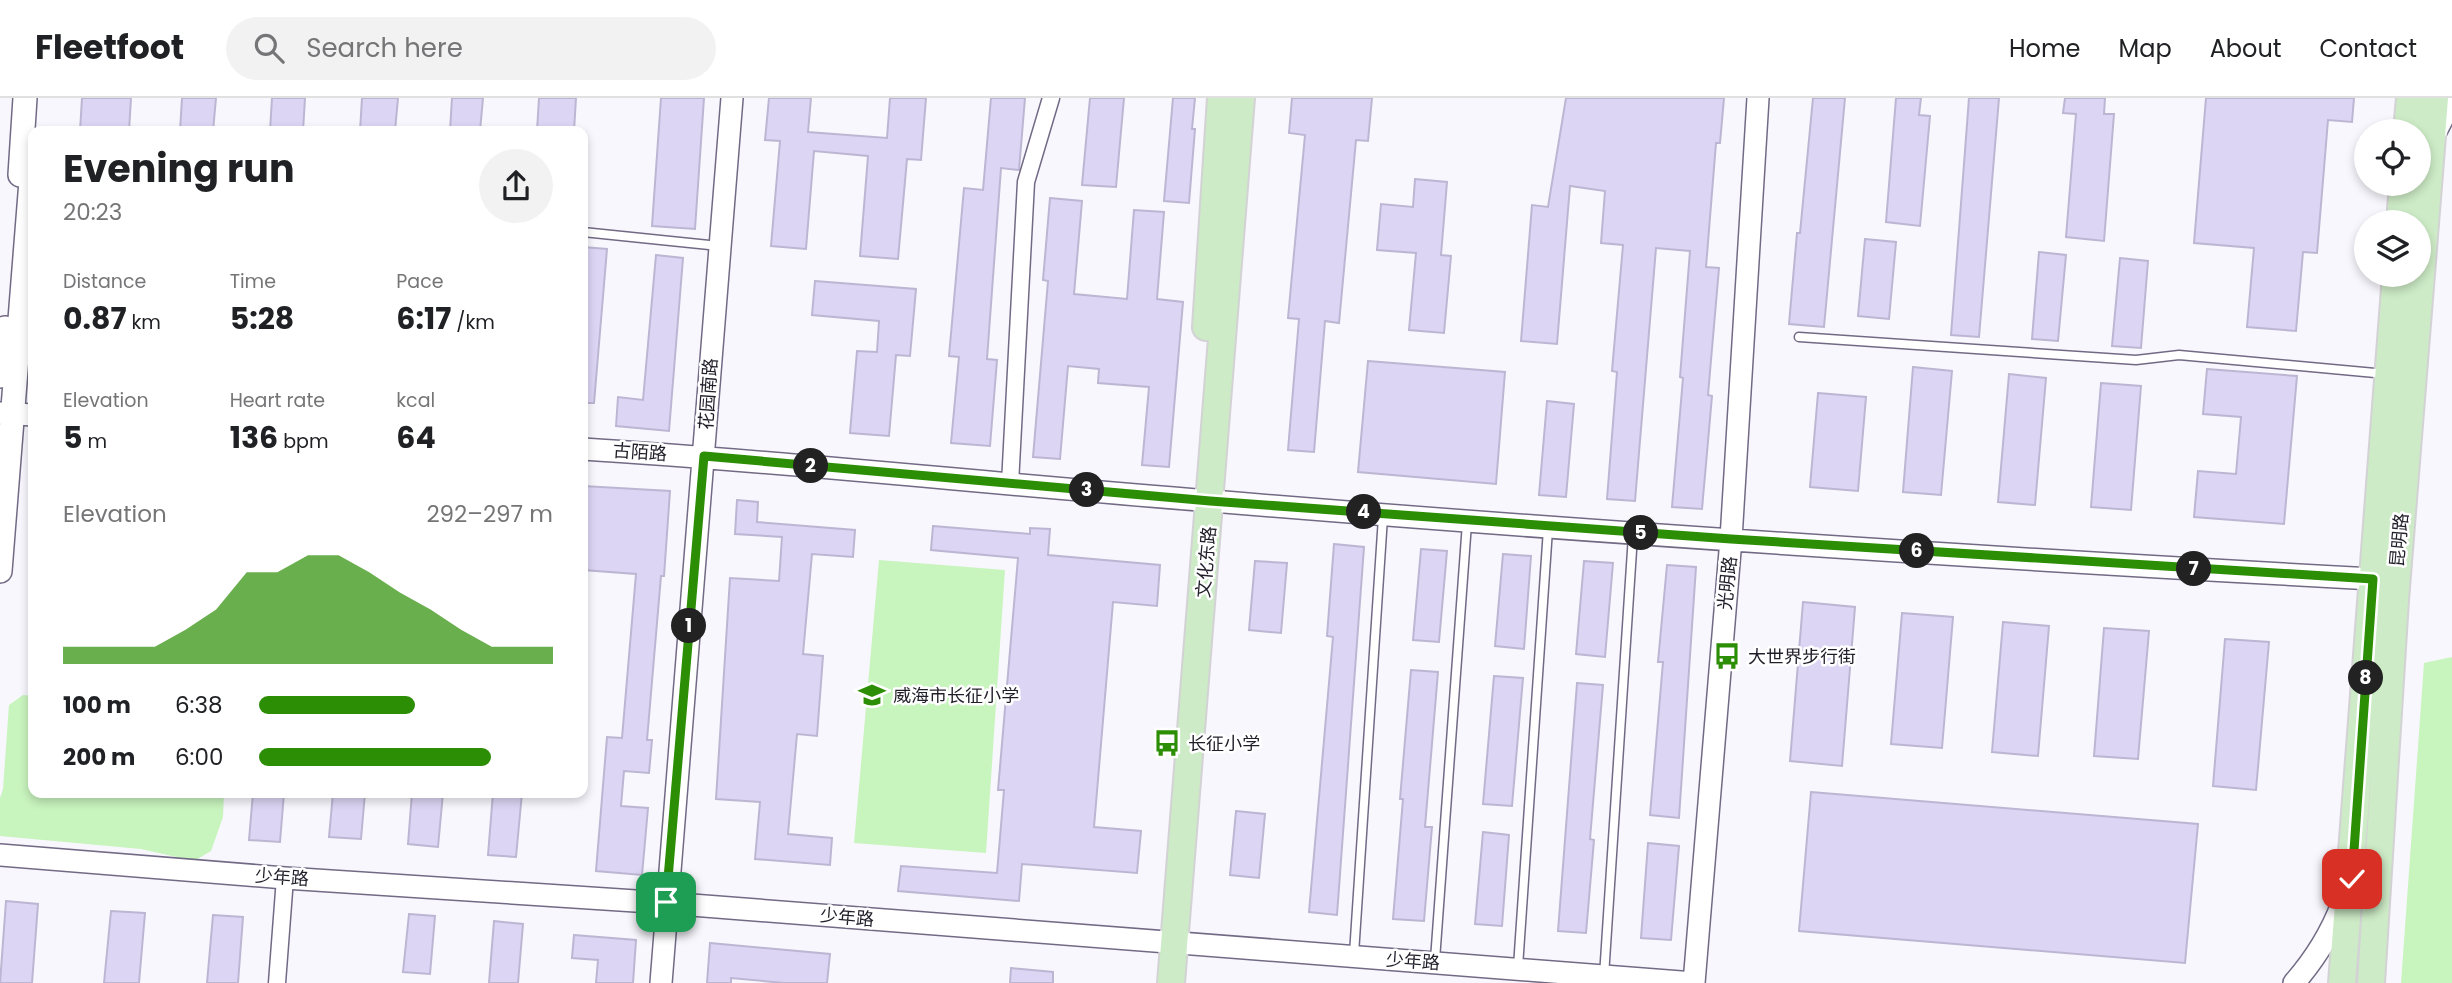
<!DOCTYPE html>
<html lang="en">
<head>
<meta charset="utf-8">
<style>
  body { margin:0; font-family:Poppins,"Noto Sans SC",sans-serif; background:#f2f2f2; color:#202124; height:100vh; display:flex; flex-direction:column; font-size:26px; white-space:nowrap }
  * { box-sizing:border-box; margin:0 }
  p { font-size:23px; color:#757577 }
  .icon { flex:none; width:38px; height:38px; fill:none; stroke:currentColor; stroke-width:2; stroke-linecap:round; stroke-linejoin:round }
  .map { position:relative; flex:1; overflow:hidden }
  .details { position:absolute; left:28px; top:28px; width:560px; height:672px; display:flex; flex-direction:column; background:#fff; border-radius:14px; box-shadow:0 4px 10px #0003 }
  .details>* { flex:none }
  .fabs { position:absolute; left:2354px; top:21px; display:grid; gap:14px }
  .fabs a { display:grid; place-items:center; width:77px; height:77px; border-radius:50%; background:#fff; box-shadow:0 4px 10px #0003; font-size:35px }
  .pin { position:absolute; display:grid; place-items:center; width:60px; height:60px; color:#fff; margin:-30px; border-radius:14px; box-shadow:0 4px 10px #0006 }
  .km { position:absolute; width:35px; height:35px; margin:-18px; border-radius:50%; background:#222; color:#fff; font-size:19px; line-height:35px; text-align:center }
  .round { display:grid; place-items:center; flex:none; width:74px; height:74px; border-radius:37px; background:#f2f2f2 }
  .head { display:flex; align-items:center; justify-content:space-between; height:119px; padding:0 35px }
  h1 { font-size:38px; font-weight:700; line-height:52px }
  .metrics { display:grid; grid-template-columns:repeat(3,1fr); gap:10px; height:119px; padding:7px 35px }
  .metrics div { display:grid; align-content:center }
  .metrics b { font-size:30px; font-weight:700 }
  .metrics small { font-size:19px; font-weight:400 }
  .metrics p { font-size:19px }
  .chart { height:196px; padding:14px 35px }
  .chart p { display:flex; justify-content:space-between }
  .chart svg { width:100%; height:126px; margin-top:7px; fill:#2c8e04; opacity:.7 }
  ul { padding:0 35px; list-style:none; font-size:23px }
  li { display:grid; grid-template-columns:112px 84px 1fr; align-items:center; height:52px }
  li i { height:18px; border-radius:9px; background:#2c8e04 }
  header { display:flex; align-items:center; gap:42px; box-sizing:border-box; height:98px; padding:0 35px; background:#fff; border-bottom:2px solid #e0e0e0 }
  header strong { font-size:33px }
  nav { display:flex; gap:38px; margin-inline-start:auto; font-size:24px }
  .search { width:490px; height:63px; background:#f2f2f2; display:flex; align-items:center; gap:18px; box-sizing:border-box; padding:0 24px; border-radius:38px; color:#757577; font-size:26px }
  .map>svg:first-child { display:block }
  .green { fill:#c8f4be }
  .building { fill:#ddd5f4; stroke:#bdb6d3; stroke-width:2 }
  .lines { fill:none; stroke-linecap:round; stroke-linejoin:round }
  .service-casing { stroke:#726a85; stroke-width:11 }
  .minor-casing { stroke:#726a85; stroke-width:19 }
  .tertiary-casing { stroke:#726a85; stroke-width:24 }
  .secondary-casing { stroke:#726a85; stroke-width:26 }
  .primary-casing { stroke:#d3d2d4; stroke-width:30 }
  .service { stroke:#fff; stroke-width:8 }
  .minor { stroke:#fff; stroke-width:16 }
  .tertiary { stroke:#fff; stroke-width:21 }
  .secondary { stroke:#fff; stroke-width:23 }
  .primary { stroke:#cdebc6; stroke-width:26 }
  .route-casing { stroke:#fff; stroke-width:14 }
  .route { stroke:#2c8e04; stroke-width:9 }
  .labels { text-anchor:middle; dominant-baseline:central; stroke-width:5; stroke-linejoin:round; paint-order:stroke }
  .street-label { font-size:18px; fill:#211e29; stroke:#fff }
  .poi-label { font-size:18px; fill:#211e29; stroke:#fff; text-anchor:start }
</style>
</head>
<body>
<header>
<strong>Fleetfoot</strong>
<div class="search"><svg class="icon" aria-label="search" viewBox="0 0 24 24"><circle cx="10" cy="10" r="6"/><path d="M15 15l6 6"/></svg>Search here</div>
<nav><a>Home</a><a>Map</a><a>About</a><a>Contact</a></nav>
</header>
<div class="map">
<svg width="2452" height="885" viewBox="0 0 2452 885">
  <rect width="100%" height="100%" fill="#f8f7fd"/>
  <!-- green -->
  <path class="green" d="M879,462L1005,472L986,755L854,745Z
    M2452,559V885H2401L2424,565Z
    M23,597L33,598V695H224L223,719L211,753L194,763L141,751L0,738V700L3,691L9,607Z"/>
  <!-- building -->
  <path class="building" d="M82,0H131L129,33H80Z
    M182,0H216L213,33H180Z
    M272,0H305L303,33H270Z
    M362,0H398L395,33H360Z
    M452,0H483L480,33H450Z
    M539,0H576L574,33H537Z
    M661,0H704L695,131L652,128Z
    M769,0H811L808,34L887,40L890,0H926L921,62L907,61L898,161L860,158L868,58L814,53L806,151L771,148L780,43L765,42Z
    M991,0H1025L1019,72L1001,70L987,261L997,262L990,348L951,345L959,259L949,258L964,90L983,92Z
    M1090,0H1124L1116,89L1082,87Z
    M1173,0H1195L1192,31H1195L1189,105L1164,103Z
    M1292,0H1372L1368,43L1356,42L1339,225L1325,223L1314,354L1288,352L1299,221L1288,220L1305,37L1289,35Z
    M1566,0H1724L1720,45H1716L1706,169L1719,170L1708,297L1712,298L1702,411L1672,409L1683,280L1680,279L1690,153L1656,150L1635,403L1607,401L1617,274L1612,273L1623,147L1601,145L1605,93L1570,88L1557,246L1521,243L1532,107L1548,109Z
    M1813,0H1845L1824,229L1789,226L1797,135H1800Z
    M1896,0H1921L1919,17L1930,18L1920,128L1886,124Z
    M1969,0H1999L1979,239L1951,237Z
    M2065,0H2105L2104,16H2114L2104,143L2066,139L2076,16L2063,15Z
    M2206,0H2354L2352,24L2328,22L2317,155L2303,154L2296,233L2247,229L2254,150L2194,145Z
    M1415,81L1447,84L1441,157L1451,158L1444,235L1409,232L1416,155L1377,152L1381,106L1413,109Z
    M1050,100L1082,103L1074,196L1127,201L1134,112L1164,114L1157,201L1183,204L1169,369L1142,367L1149,289L1098,285L1099,271L1068,268L1060,361L1033,359L1048,183L1043,182Z
    M1865,141L1896,144L1889,221L1858,218Z
    M583,149L607,151L594,305H583Z
    M2039,154L2066,157L2058,243L2032,241Z
    M656,157L683,160L669,333L616,328L618,299L643,302Z
    M2120,160L2148,163L2141,250L2112,248Z
    M815,183L916,191L910,258L896,257L889,338L850,335L857,253L877,254L879,223L812,217Z
    M1368,263L1505,274L1496,386L1358,374Z
    M1913,269L1952,273L1941,397L1903,394Z
    M2207,271L2297,278L2284,426L2194,419L2198,373L2236,376L2241,319L2203,316Z
    M2009,276L2046,280L2035,407L1998,404Z
    M2101,285L2141,288L2131,412L2091,409Z
    M1818,295L1866,299L1858,393L1810,389Z
    M1547,303L1574,306L1566,399L1539,397Z
    M583,388L670,393L664,478H661L647,642H652L649,675L624,673L621,708L648,710L642,777L596,773L607,639L622,640L636,476L583,472Z
    M737,402L758,404L757,424L855,432L853,459L812,456L803,556L823,558L817,638L797,636L788,736L832,740L830,767L755,761L760,704L716,701L730,480L779,483L782,439L735,436Z
    M933,428L1030,436V430L1050,431L1048,457L1160,467L1157,508L1113,504L1094,729L1141,733L1137,775L1022,766L1019,803L898,793L901,768L997,775L1004,692H998L1018,460L931,452Z
    M1334,446L1364,449L1337,817L1309,814L1333,539L1327,538Z
    M1421,451L1447,453L1439,544L1413,542Z
    M1503,456L1531,458L1524,551L1495,548Z
    M1255,463L1287,465L1281,535L1249,532Z
    M1584,463L1613,465L1605,559L1576,556Z
    M1667,467L1696,469L1679,720L1650,717L1663,564H1658Z
    M1803,504L1855,509L1842,668L1790,663Z
    M1902,515L1953,519L1942,650L1891,646Z
    M2003,524L2049,528L2038,658L1992,654Z
    M2104,530L2149,533L2138,661L2094,658Z
    M2225,541L2269,544L2256,692L2213,688Z
    M1411,572L1438,574L1425,729H1432L1424,823L1393,821L1403,701H1400Z
    M1494,578L1523,580L1512,708L1483,706Z
    M1577,585L1603,587L1590,741L1594,742L1586,835L1558,833Z
    M1811,694L2198,726L2185,865L1799,833Z
    M253,695H284L280,744L249,742Z
    M333,695H365L361,741L329,739Z
    M412,695H443L438,749L408,746Z
    M493,695H522L516,759L488,757Z
    M1236,713L1265,716L1259,780L1230,777Z
    M1483,734L1509,737L1502,828L1475,826Z
    M1648,745L1679,748L1671,842L1641,840Z
    M6,803L38,806L32,885H0Z
    M111,813L145,815L139,885H104Z
    M409,816L435,818L430,876L403,874Z
    M213,817L243,819L238,885H207Z
    M494,823L523,826L518,885H489Z
    M574,837L636,842L633,885H596L598,862L572,860Z
    M710,845L830,856L827,885H784L731,880V885H707Z
    M1011,870L1053,874V885H1010Z"/>
  <g class="lines">
    <defs>
      <path id="service" d="M583,134L719,148
        M1799,239L2136,262L2179,257L2386,276
        M1354,856L1383,419
        M1435,862L1467,425
        M1518,869L1548,431
        M1604,878L1633,437"/>
      <path id="minor" d="M1010,386L1026,84L1051,0
        M277,885L285,780"/>
      <path id="tertiary" d="M0,315L33,317
        M583,351C793,364 1002,387 1212,403C1598,435 1986,460 2373,481
        M0,757L285,780L666,805L1694,885
        M661,885L732,0
        M1694,885L1731,441L1758,0
        M2294,885C2315,861 2331,835 2342,806"/>
      <path id="secondary" d="M2433,37L2452,0
        M20,77L25,0
        M0,278L5,230
        M0,473L33,58"/>
      <path id="primary" d="M2407,33L2410,0
        M2400,124L2403,86
        M1206,229L1221,0
        M1171,885L1241,0
        M2342,885L2396,177
        M2371,885L2395,502L2435,0"/>
    </defs>
    <!-- service casing -->
    <use href="#service" class="service-casing"/>
    <!-- minor casing -->
    <use href="#minor" class="minor-casing"/>
    <!-- tertiary casing -->
    <use href="#tertiary" class="tertiary-casing"/>
    <!-- secondary casing -->
    <use href="#secondary" class="secondary-casing"/>
    <!-- primary casing -->
    <use href="#primary" class="primary-casing"/>
    <!-- service -->
    <use href="#service" class="service"/>
    <!-- minor -->
    <use href="#minor" class="minor"/>
    <!-- tertiary -->
    <use href="#tertiary" class="tertiary"/>
    <!-- secondary -->
    <use href="#secondary" class="secondary"/>
    <!-- primary -->
    <use href="#primary" class="primary"/>
  </g>
  <g class="lines">
    <defs>
      <path id="route" d="M666,804L704,358L1210,403L1731,441L2373,481L2352,781"/>
    </defs>
    <!-- route casing -->
    <use href="#route" class="route-casing"/>
    <!-- route -->
    <use href="#route" class="route"/>
  </g>
  <!-- icons -->
  <defs>
    <symbol id="bus-bare" viewBox="-9 -9 18 18"><path d="M-5-6H5V4H4V6H2V4H-2V6H-4V4H-5ZM-3.5-4V0h7V-4ZM-3.5 1.2v1.5H-2V1.2ZM2 1.2v1.5H3.5V1.2Z" fill="#2c8e04" stroke="#fff" stroke-width="2.5" paint-order="stroke"/></symbol>
    <symbol id="school-bare" viewBox="-9 -9 18 18"><path d="M0-5L7-2L0 1L-7-2ZM-4 1L0 2.5L4 1V4Q0 6-4 4Z" fill="#2c8e04" stroke="#fff" stroke-width="2.5" paint-order="stroke"/></symbol>
  </defs>
  <g fill-rule="evenodd">
    <use href="#bus-bare" x="1708" y="539" width="38" height="38"/>
    <use href="#school-bare" x="853" y="578" width="38" height="38"/>
    <use href="#bus-bare" x="1148" y="626" width="38" height="38"/>
  </g>
  <g class="labels">
    <!-- street labels -->
    <g class="street-label">
      <text transform="translate(708 296) rotate(-86)">花园南路</text>
      <text transform="translate(640 354) rotate(4)">古陌路</text>
      <text transform="translate(2399 442) rotate(-85)">昆明路</text>
      <text transform="translate(1206 464) rotate(-85)">文化东路</text>
      <text transform="translate(1727 485) rotate(-84)">光明路</text>
      <text transform="translate(282 779) rotate(4)">少年路</text>
      <text transform="translate(847 819) rotate(5)">少年路</text>
      <text transform="translate(1413 863) rotate(4)">少年路</text>
    </g>
    <!-- poi labels -->
    <g class="poi-label">
      <text x="1748" y="558">大世界步行街</text>
      <text x="893" y="597">威海市长征小学</text>
      <text x="1188" y="645">长征小学</text>
    </g>
  </g>
</svg>
<div class="fabs">
<a><svg class="icon" aria-label="locate" viewBox="0 0 24 24"><circle cx="12" cy="12" r="6"/><path d="M12 2v4M12 18v4M2 12h4M18 12h4"/></svg></a>
<a><svg class="icon" aria-label="layers" viewBox="0 0 24 24"><path d="M12 4l9 5-9 5-9-5zM3 14l9 5 9-5"/></svg></a>
</div>
<div class="pin" style="left:666px;top:804px;background:#1e9e55"><svg class="icon" aria-label="arrive" viewBox="0 0 24 24"><path d="M6 21V4h12l-3 4 3 4H6"/></svg></div>
<div class="pin" style="left:2352px;top:781px;background:#d93025"><svg class="icon" aria-label="check" viewBox="0 0 24 24"><path d="M5 12l5 5 9-10"/></svg></div>
<b class="km" style="left:689px;top:528px">1</b>
<b class="km" style="left:811px;top:368px">2</b>
<b class="km" style="left:1087px;top:392px">3</b>
<b class="km" style="left:1364px;top:414px">4</b>
<b class="km" style="left:1641px;top:435px">5</b>
<b class="km" style="left:1917px;top:453px">6</b>
<b class="km" style="left:2194px;top:471px">7</b>
<b class="km" style="left:2366px;top:580px">8</b>
<section class="details">
<div class="head"><div><h1>Evening run</h1><p>20:23</p></div><a class="round"><svg class="icon" aria-label="share" viewBox="0 0 24 24"><path d="M12 15V3M7 8l5-5 5 5M5 13v7h14v-7"/></svg></a></div>
<div class="metrics">
<div><p>Distance</p><b>0.87<small> km</small></b></div>
<div><p>Time</p><b>5:28</b></div>
<div><p>Pace</p><b>6:17<small> /km</small></b></div>
</div>
<div class="metrics">
<div><p>Elevation</p><b>5<small> m</small></b></div>
<div><p>Heart rate</p><b>136<small> bpm</small></b></div>
<div><p>kcal</p><b>64</b></div>
</div>
<div class="chart"><p><span>Elevation</span>292–297 m</p>
<svg viewBox="0 0 160 44" preserveAspectRatio="none"><path d="M0 44V38L10 38L20 38L30 38L40 32L50 25L60 12L70 12L80 6L90 6L100 12L110 19L120 25L130 32L140 38L150 38L160 38V44z"/></svg>
</div>
<ul>
<li><b>100 m</b>6:38<i style="width:53%"></i></li>
<li><b>200 m</b>6:00<i style="width:79%"></i></li>
</ul>
</section>
</div>
</body>
</html>
